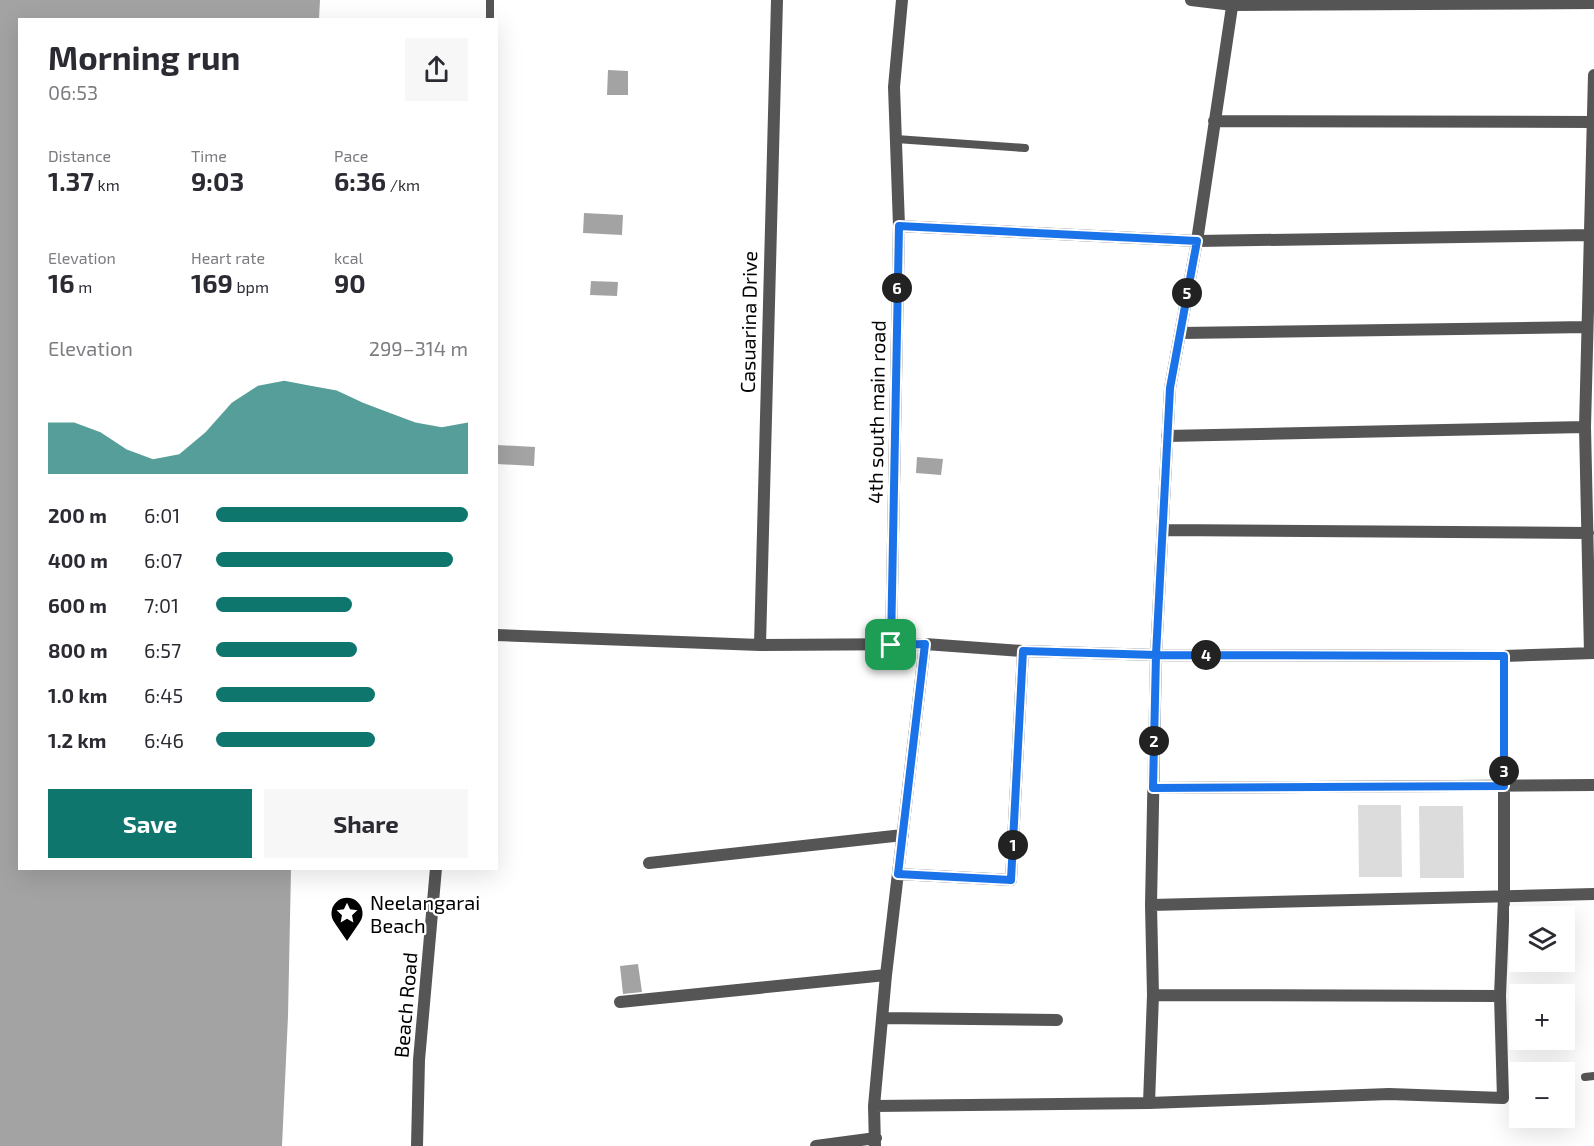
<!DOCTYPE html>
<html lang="en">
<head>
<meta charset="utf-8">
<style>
  body { margin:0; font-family:"Exo 2",sans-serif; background:#f7f7f7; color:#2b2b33; height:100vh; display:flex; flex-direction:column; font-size:22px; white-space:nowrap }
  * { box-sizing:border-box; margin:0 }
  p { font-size:20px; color:#7c7c81 }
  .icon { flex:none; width:33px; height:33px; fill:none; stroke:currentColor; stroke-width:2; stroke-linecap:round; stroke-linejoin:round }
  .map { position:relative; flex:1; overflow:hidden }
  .side { position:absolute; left:18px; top:18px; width:480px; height:852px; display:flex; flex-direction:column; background:#fff; border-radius:0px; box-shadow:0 6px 24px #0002 }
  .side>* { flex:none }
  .fabs { position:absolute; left:1509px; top:906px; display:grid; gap:12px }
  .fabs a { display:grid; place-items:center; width:66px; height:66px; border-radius:0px; background:#fff; box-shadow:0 6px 24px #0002; font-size:30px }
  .pin { position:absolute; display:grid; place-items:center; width:51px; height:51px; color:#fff; margin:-26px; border-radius:12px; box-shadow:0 3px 9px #0006 }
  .km { position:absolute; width:30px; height:30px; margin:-15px; border-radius:50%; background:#222; color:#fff; font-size:16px; line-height:30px; text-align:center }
  .round { display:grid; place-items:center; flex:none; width:63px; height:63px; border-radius:0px; background:#f7f7f7 }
  .overview { display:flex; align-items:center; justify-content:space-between; height:102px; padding:0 30px }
  h1 { font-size:33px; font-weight:700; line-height:45px }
  .stats { display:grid; grid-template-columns:repeat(3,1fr); gap:9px; height:102px; padding:6px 30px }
  .stats div { display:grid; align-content:center }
  .stats b { font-size:26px; font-weight:700 }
  .stats small { font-size:16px; font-weight:400 }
  .stats p { font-size:16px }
  .chart { height:168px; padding:12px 30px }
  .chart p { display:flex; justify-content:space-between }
  .chart svg { width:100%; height:108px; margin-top:6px; fill:#0f766e; opacity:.7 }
  .cta { display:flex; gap:12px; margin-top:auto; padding:12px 30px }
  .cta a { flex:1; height:69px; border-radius:0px; background:#0f766e; color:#fff; font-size:24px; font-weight:700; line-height:69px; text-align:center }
  .cta a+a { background:#f7f7f7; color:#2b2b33 }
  ul { padding:0 30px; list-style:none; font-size:20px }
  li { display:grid; grid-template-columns:96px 72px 1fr; align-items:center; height:45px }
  li i { height:15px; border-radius:8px; background:#0f766e }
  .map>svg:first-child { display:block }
  .green { fill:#dcdcdc }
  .water { fill:#a3a3a3 }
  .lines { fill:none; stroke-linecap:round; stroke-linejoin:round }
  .service { stroke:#555; stroke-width:8 }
  .minor { stroke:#555; stroke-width:12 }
  .route-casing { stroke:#fff; stroke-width:12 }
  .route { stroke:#1a73e8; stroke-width:8 }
  .labels { text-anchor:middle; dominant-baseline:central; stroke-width:4.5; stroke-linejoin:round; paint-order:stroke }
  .street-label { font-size:20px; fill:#000; stroke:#fff }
  .poi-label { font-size:20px; fill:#000; stroke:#fff; text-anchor:start }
</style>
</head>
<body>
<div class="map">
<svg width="1594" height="1146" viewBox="0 0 1594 1146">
  <rect width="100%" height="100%" fill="#fff"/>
  <!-- green -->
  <path class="green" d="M1358,805H1401L1402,877H1359Z
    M1419,806H1463L1464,878H1420Z"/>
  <!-- water -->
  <path class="water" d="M0,0H320L319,19L20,20V868L291,869L288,1016L282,1146H0Z
    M608,70L628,71V95H607Z
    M584,213L623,215L622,235L583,233Z
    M591,281L618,282L617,296L590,295Z
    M497,445L535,447L534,466L497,464Z
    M917,457L943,459L941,475L916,473Z
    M638,964L642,992L623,994L620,966Z"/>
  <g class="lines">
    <!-- service -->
    <path class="service" d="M490,20V0
      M896,139L1025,148
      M1585,1077L1594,1076"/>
    <!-- minor -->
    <path class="minor" d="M1191,0L1233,5L1594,3
      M1214,121L1594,122
      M899,226L1197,241L1590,235
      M1180,333L1587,327
      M1167,436L1585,427
      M1164,530L1588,533
      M496,635L760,645L925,644L1023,651L1156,655L1504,656L1594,653
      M760,645L777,0
      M891,645L899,226L894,87L902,0
      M1590,653L1585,427L1594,75
      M1153,788L1594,785
      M649,863L903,835
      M898,874L1011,880L1023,651
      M1151,905L1594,894
      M1153,995L1500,996
      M620,1002L886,975
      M882,1018L1057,1020
      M1149,1103L1153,995L1151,905L1156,655L1170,388L1197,241L1233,0
      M874,1106L1149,1103L1389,1094L1503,1098L1500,996L1504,897V656
      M417,1146L419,1060L436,868
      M816,1146L876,1138
      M875,1146L874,1106L886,975L925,644"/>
  </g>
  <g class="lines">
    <defs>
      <path id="route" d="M891,645L925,644L898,874L1011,880L1023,651L1156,655L1153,788L1504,786V656L1156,655L1170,388L1197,241L899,226L891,645"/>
    </defs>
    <!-- route casing -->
    <use href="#route" class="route-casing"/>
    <!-- route -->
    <use href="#route" class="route"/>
  </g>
  <!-- icons -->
  <defs>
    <symbol id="sight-pin" viewBox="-11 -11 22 30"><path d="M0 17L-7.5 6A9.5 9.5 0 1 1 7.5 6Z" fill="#000" stroke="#fff"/><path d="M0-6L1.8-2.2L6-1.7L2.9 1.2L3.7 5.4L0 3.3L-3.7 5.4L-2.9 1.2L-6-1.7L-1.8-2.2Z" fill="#fff"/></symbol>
  </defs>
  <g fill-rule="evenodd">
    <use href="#sight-pin" x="328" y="894" width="38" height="52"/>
  </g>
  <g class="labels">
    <!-- street labels -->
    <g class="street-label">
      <text transform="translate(748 322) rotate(-89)">Casuarina Drive</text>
      <text transform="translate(876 412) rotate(-89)">4th south main road</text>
      <text transform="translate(405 1005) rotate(-85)">Beach Road</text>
    </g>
    <!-- poi labels -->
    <g class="poi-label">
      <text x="370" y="902">Neelangarai<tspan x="370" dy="23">Beach</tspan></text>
    </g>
  </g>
</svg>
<div class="fabs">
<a><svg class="icon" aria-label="layers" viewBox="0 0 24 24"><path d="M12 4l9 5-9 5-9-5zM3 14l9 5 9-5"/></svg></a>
<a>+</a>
<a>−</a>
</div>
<div class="pin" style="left:891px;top:645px;background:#1e9e55"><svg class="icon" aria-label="arrive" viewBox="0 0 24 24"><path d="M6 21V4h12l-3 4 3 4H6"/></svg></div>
<b class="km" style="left:1013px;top:845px">1</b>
<b class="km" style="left:1154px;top:741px">2</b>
<b class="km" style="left:1504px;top:771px">3</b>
<b class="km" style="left:1206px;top:655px">4</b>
<b class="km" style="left:1187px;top:293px">5</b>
<b class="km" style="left:897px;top:288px">6</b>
<section class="side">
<div class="overview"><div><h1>Morning run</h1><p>06:53</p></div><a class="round"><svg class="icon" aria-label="share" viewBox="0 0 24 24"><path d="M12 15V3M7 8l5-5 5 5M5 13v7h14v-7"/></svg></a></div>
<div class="stats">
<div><p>Distance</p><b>1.37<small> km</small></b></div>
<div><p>Time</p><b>9:03</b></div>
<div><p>Pace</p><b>6:36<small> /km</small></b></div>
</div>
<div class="stats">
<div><p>Elevation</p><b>16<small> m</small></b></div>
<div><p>Heart rate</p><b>169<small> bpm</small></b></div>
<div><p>kcal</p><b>90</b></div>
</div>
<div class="chart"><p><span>Elevation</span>299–314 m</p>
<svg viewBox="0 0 160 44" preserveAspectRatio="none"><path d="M0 44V23L10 23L20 27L30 34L40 38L50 36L60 27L70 15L80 8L90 6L100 8L110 10L120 15L130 19L140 23L150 25L160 23V44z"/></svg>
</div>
<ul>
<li><b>200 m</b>6:01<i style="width:100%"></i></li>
<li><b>400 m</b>6:07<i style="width:94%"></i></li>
<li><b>600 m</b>7:01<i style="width:54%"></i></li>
<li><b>800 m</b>6:57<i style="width:56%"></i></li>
<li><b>1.0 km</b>6:45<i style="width:63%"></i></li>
<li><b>1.2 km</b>6:46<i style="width:63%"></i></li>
</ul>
<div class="cta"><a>Save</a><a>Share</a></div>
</section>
</div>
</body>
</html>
